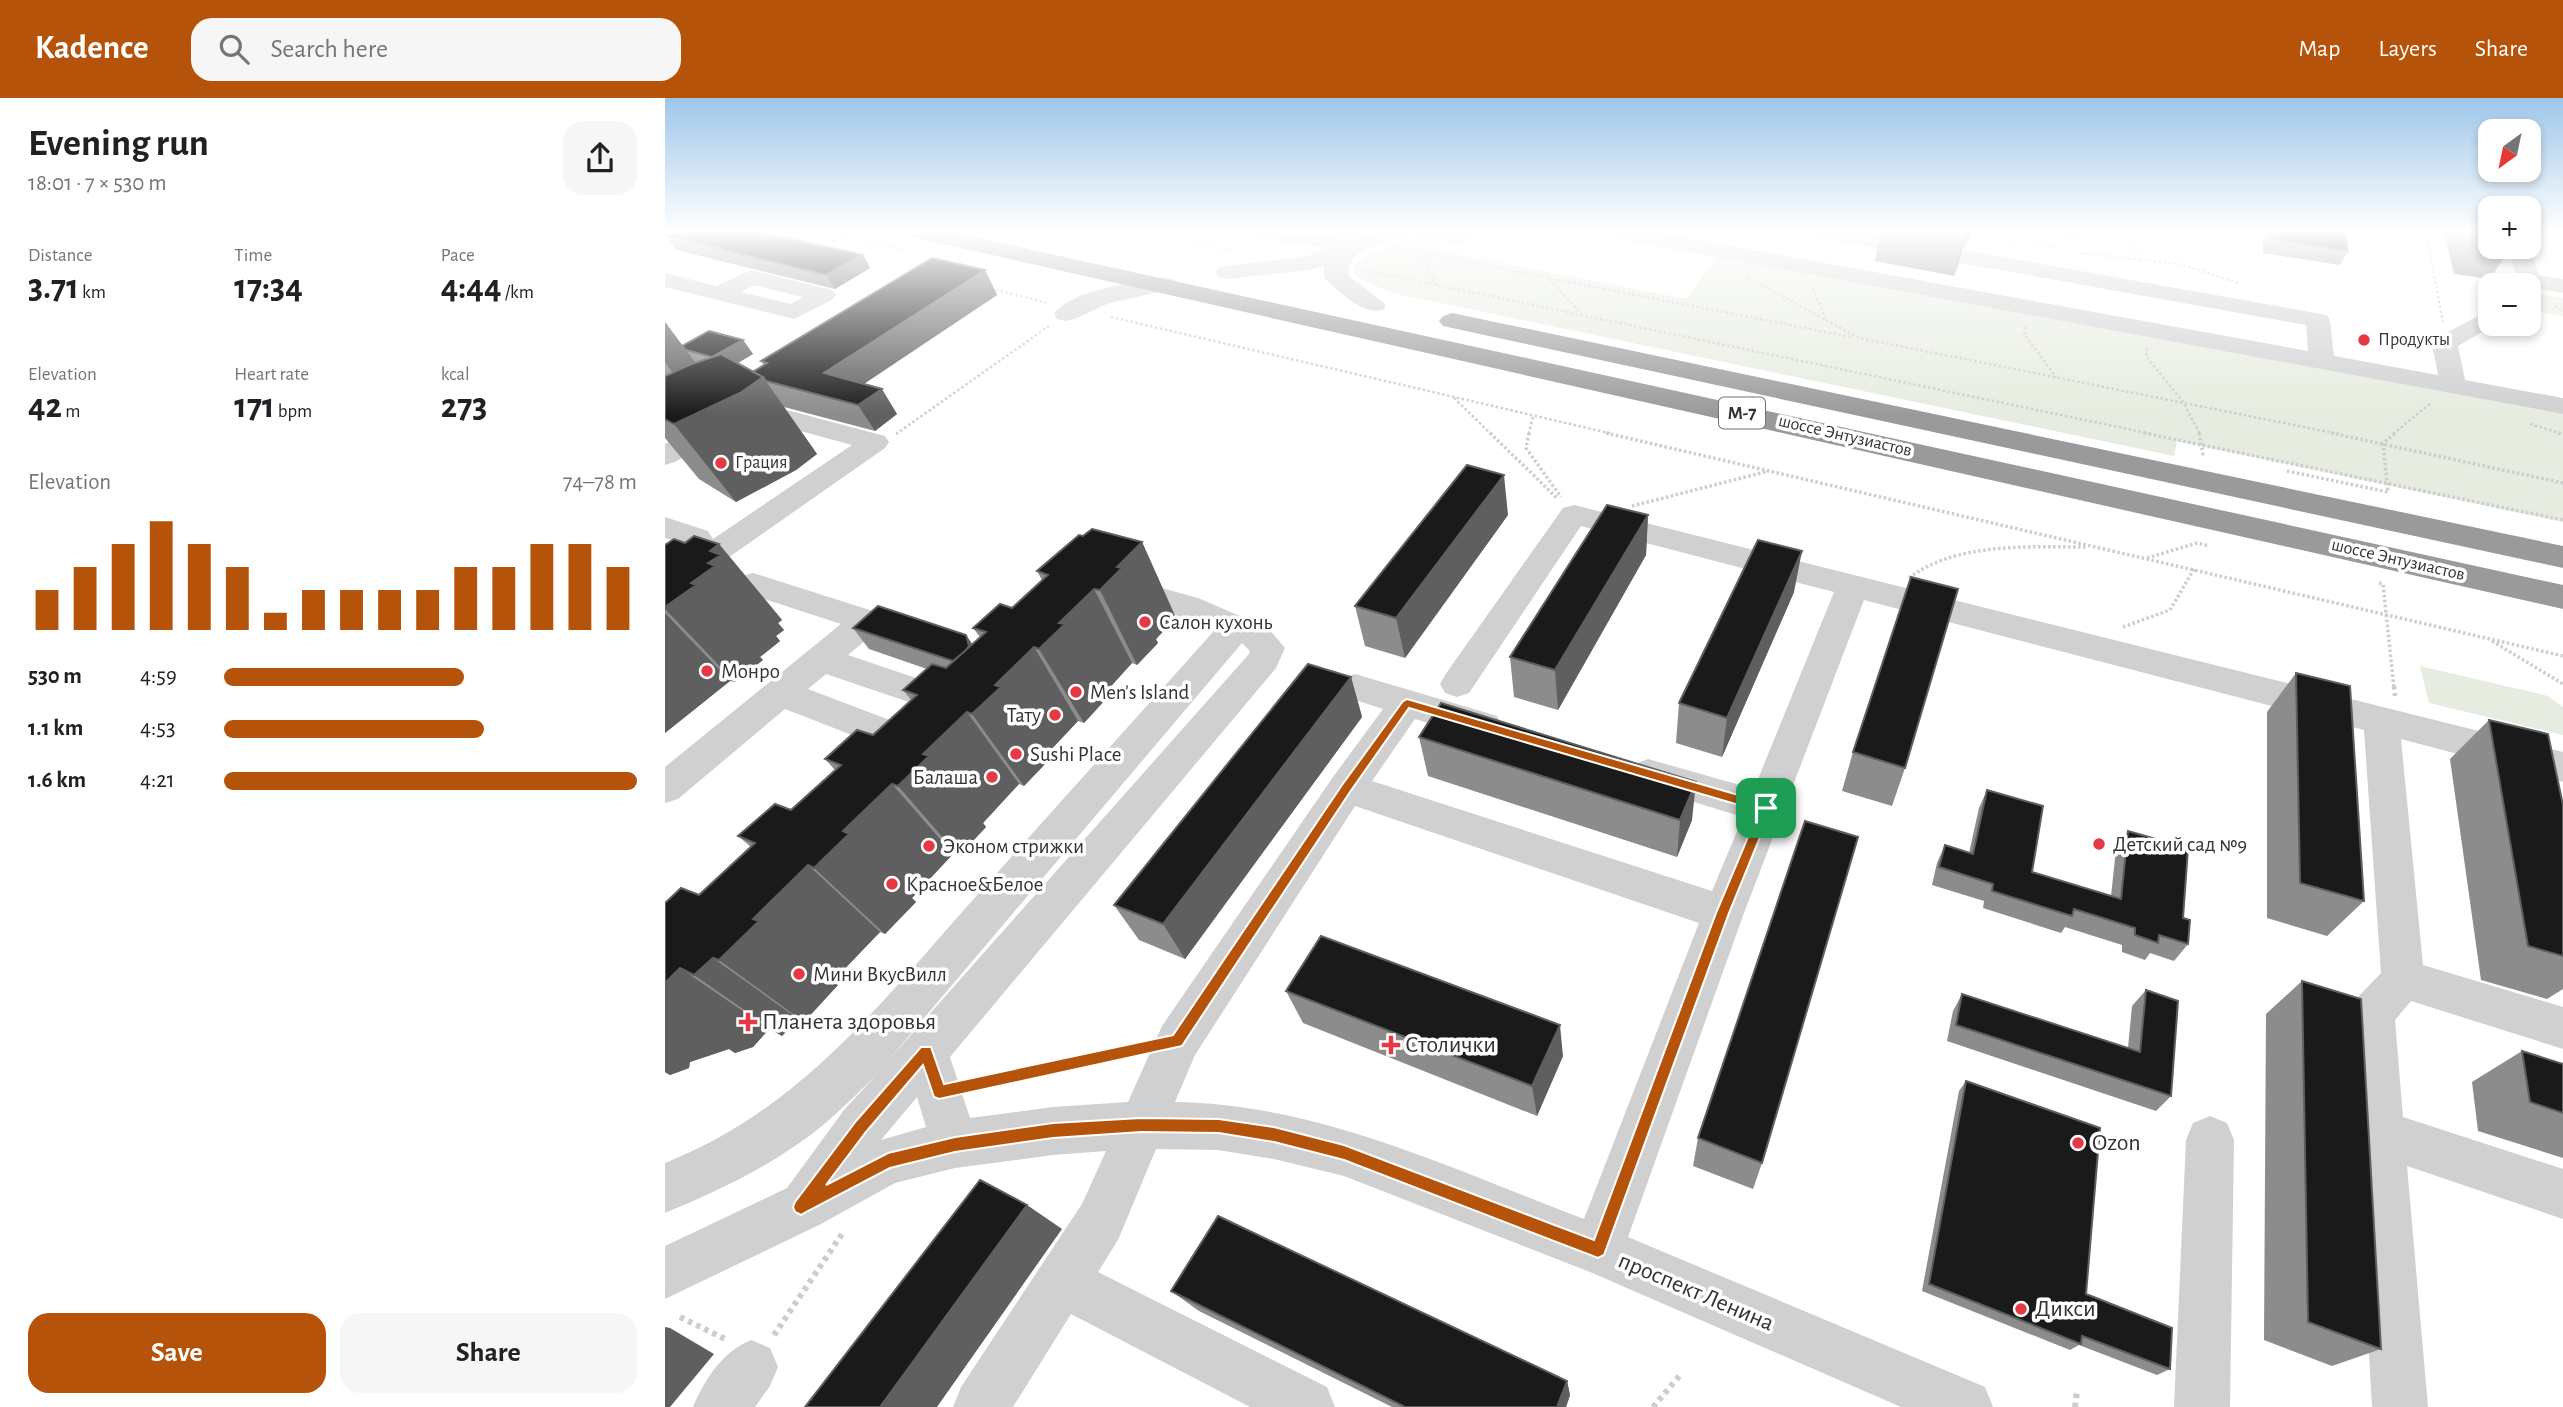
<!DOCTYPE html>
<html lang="en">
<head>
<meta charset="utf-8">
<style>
  body { margin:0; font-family:"Alegreya Sans",sans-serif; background:#f6f6f6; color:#202124; height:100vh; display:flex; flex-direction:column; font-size:26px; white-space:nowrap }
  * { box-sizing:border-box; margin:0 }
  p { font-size:23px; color:#757577 }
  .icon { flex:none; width:38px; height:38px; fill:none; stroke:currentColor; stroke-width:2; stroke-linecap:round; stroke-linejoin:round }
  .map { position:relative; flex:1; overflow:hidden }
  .drawer { display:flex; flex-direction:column; background:#fff; width:665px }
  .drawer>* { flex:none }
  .needle { width:46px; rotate:213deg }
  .fabs { position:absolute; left:1813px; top:21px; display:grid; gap:14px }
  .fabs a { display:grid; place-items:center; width:63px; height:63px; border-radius:14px; background:#fff; box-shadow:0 4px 10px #0003; font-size:35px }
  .pin { position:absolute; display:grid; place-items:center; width:60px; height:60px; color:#fff; margin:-30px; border-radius:14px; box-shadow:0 4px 10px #0006 }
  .round { display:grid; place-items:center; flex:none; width:74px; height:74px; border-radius:21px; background:#f6f6f6 }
  .summary { display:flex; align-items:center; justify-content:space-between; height:119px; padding:0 28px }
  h1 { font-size:38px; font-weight:700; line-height:52px }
  .metrics { display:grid; grid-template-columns:repeat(3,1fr); gap:10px; height:119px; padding:7px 28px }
  .metrics div { display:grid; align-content:center }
  .metrics b { font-size:35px; font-weight:700 }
  .metrics small { font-size:19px; font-weight:400 }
  .metrics p { font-size:19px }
  .chart { height:196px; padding:14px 28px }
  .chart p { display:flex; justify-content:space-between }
  .chart svg { width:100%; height:126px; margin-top:7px; stroke:#b45309; stroke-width:6 }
  .action { display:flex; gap:14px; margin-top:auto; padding:14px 28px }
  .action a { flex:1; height:80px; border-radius:21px; background:#b45309; color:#fff; font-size:28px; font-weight:700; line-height:80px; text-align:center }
  .action a+a { background:#f6f6f6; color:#202124 }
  ul { padding:0 28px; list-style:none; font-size:23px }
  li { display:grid; grid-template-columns:112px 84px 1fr; align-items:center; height:52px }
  li i { height:18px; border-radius:9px; background:#b45309 }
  header { display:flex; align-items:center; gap:42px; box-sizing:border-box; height:98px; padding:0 35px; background:#b45309; color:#fff }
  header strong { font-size:33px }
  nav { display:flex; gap:38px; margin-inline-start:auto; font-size:24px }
  .search { width:490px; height:63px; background:#f6f6f6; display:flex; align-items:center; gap:18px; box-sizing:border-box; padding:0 24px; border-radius:21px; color:#757577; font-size:26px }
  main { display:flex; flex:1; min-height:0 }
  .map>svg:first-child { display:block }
  .green { fill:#e6ecdf }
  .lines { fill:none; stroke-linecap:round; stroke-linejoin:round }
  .path-far3 { stroke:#cdcdcd; stroke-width:2.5; stroke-dasharray:2.5 2.5; stroke-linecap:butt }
  .path-far2 { stroke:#cdcdcd; stroke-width:3.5; stroke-dasharray:2.5 2.5; stroke-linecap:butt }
  .path-far1 { stroke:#cdcdcd; stroke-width:4.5; stroke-dasharray:3.5 3.5; stroke-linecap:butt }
  .path { stroke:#cdcdcd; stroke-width:6; stroke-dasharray:4.5 4.5; stroke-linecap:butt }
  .minor { fill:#d0d0d0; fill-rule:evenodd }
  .highway { fill:#9a9a9a; fill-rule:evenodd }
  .wall { fill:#8c8c8c }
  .shaded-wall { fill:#5f5f5f }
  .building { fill:#1a1a1a; stroke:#5f5f5f; stroke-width:2 }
  .route { fill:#b45309; stroke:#fff; stroke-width:2; fill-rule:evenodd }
  .poi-dot { fill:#e63946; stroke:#fff; stroke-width:2.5 }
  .labels { text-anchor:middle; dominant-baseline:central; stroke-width:7; stroke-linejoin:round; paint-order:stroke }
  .far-poi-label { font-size:18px; fill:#333; stroke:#fff; text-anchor:start }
  .far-street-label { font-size:18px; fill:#333; stroke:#fff }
  .shield { fill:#fff; stroke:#707070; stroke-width:2 }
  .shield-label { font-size:19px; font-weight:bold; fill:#333 }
  .poi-label { font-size:21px; fill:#333; stroke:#fff; text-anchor:start }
  .near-poi-label { font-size:24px; fill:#333; stroke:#fff; text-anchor:start }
  .near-street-label { font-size:24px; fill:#333; stroke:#fff }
</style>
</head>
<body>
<header>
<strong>Kadence</strong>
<div class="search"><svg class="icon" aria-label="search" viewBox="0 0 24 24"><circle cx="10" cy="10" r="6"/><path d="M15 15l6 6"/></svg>Search here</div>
<nav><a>Map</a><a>Layers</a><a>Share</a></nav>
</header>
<main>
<section class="drawer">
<div class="summary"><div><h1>Evening run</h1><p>18:01 · 7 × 530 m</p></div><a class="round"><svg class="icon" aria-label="share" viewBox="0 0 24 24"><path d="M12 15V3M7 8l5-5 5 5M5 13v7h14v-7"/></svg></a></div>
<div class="metrics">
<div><p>Distance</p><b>3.71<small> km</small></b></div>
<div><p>Time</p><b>17:34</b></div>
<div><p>Pace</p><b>4:44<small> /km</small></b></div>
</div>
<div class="metrics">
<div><p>Elevation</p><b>42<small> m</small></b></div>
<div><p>Heart rate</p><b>171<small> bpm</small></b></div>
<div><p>kcal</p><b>273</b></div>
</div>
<div class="chart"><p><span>Elevation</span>74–78 m</p>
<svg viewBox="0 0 160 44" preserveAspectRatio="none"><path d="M5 44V30M15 44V22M25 44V14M35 44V6M45 44V14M55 44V22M65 44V38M75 44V30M85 44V30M95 44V30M105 44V30M115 44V22M125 44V22M135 44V14M145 44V14M155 44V22"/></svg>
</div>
<ul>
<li><b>530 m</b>4:59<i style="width:58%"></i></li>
<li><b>1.1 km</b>4:53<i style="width:63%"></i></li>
<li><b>1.6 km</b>4:21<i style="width:100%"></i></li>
</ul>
<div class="action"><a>Save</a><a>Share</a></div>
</section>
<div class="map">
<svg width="1898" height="1309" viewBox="0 0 1898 1309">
  <rect width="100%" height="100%" fill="#fff"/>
  <!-- green -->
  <path class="green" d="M764,135L783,138L770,152L1021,201L1053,158L1898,316V424L1512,343L1509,358L728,195L697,182L689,175V166L708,155Z
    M1864,194L1898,200V218L1864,212Z
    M1755,568L1883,598L1898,609V637L1764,605Z"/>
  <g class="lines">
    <!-- path-far3 -->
    <path class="path-far3" d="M155,134L243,153
      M477,134L568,153
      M1347,134L1365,142L1387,139
      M1451,134L1475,158
      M1761,134L1778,224
      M1344,144L1365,142L1393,151
      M153,149L178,139
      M754,154L884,180L919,219
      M754,154L773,189
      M1414,155L1515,166L1573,185
      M700,172L1487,336
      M1082,179L1194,240L1674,336
      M884,180L1186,239
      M326,191L383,205
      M1148,191L1161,222
      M1890,208L1898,213
      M446,219L948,336
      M1361,229L1359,236L1391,279
      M1482,250L1481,258L1518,304L1535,336
      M789,300L826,336
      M1865,326L1898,336
      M231,336L384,228
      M864,336L868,318
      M1728,336L1766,305"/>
    <!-- path-far2 -->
    <path class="path-far2" d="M825,335L893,401
      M864,335L861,350L896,399
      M941,335L1898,558
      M1479,335L1898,422
      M1534,335L1538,356L1541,357
      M1666,335L1898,385
      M1893,335L1898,336
      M1622,373L1723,394L1718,345L1731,335
      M967,408L1104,373
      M1482,460L1532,445L1544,448
      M1244,480C1291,444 1364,449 1421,449
      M1714,485L1718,486L1729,590
      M1458,529L1505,512L1529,471
      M1827,543L1898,586"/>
    <!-- path-far1 -->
    <path class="path-far1" d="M1729,588L1730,598"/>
    <!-- path -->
    <path class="path" d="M308,987L471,952
      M15,1219L62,1242
      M109,1237L177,1136
      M988,1309L1016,1276
      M1410,1309L1412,1293"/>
    <!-- minor -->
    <path class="minor" d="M587,134L666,137L675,134H691L694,138L692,141L712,134H743L740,139C719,146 682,150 683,177L721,207L718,212C697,217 678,196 663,184L659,179V168L645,172L562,181L554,179L550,174L554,169L642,158L664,150L598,141L590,139Z
      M760,134H802L805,138L802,143L794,145L763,139Z
      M945,134H990L1643,253L1641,227L1163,141L1155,139L1152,134H1198L1662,217L1665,222L1669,258L1773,277L1767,245L1771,240L1825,212V226H1831L1793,248L1800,282L1898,300V316L956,141L948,139Z
      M1398,134H1420C1415,142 1409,142 1400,140Z
      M1864,148L1874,177L1898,181V195L1855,187L1842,149Z
      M86,172L167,192L171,197L167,202L129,221L0,189V175L51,188ZM89,187L138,199L126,206L76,194Z
      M500,179L508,181L512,186L508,191L444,205L410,221L401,223L392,221L389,216C406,191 471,184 500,179Z
      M0,280L220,338L224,344L220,350L57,464L65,467L70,474L65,481C52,485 44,482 31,477L19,446L0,440V419L43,433L48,441L187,347L0,296Z
      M53,319L63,321L67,327L63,333L10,364L0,367V346L43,321Z
      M909,407L1898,654V684L1736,641L1758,867L1898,909V951L1746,903L1730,922L1738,1019L1898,1071V1121L1742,1068L1763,1309H1707L1685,916L1691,901L1716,875L1699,632L1199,502L1079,815L963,1139L1320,1289L1328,1309H1236L925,1174L679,1078L609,1061L553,1052L491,1051L453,1142L433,1174L662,1289L670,1309H585L406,1216L348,1309H288L296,1289L417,1106L441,1053L388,1057L290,1070L230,1085L154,1127L0,1201V1148L122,1090L179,1012L213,975C195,993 177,1011 157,1028C110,1066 56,1092 0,1115V1065C138,1010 218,902 314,795C392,708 470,621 548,534L509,516L446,498L441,490L446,482L457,479L533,500L603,530L620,550L611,570L285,959L305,1020L388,1009L463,1004L497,928L668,679L718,611L678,598L673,589L678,580L690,576L819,614L832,618L837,628L832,638L819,642L750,621L707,683L1047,793L1078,719L970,686L964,676L970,666L983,661L1089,691L1169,494L916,428L804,595L792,599L780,595L775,586L780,577L898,410ZM577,545L585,553L584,556L221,965ZM690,708L1034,825L919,1121C787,1071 654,1006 510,1004L530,957ZM252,999L261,1029L216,1042Z
      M88,475L214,515L219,523L214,531L183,557L301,597L306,606L301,615L288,619L161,576L143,591L272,640L277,650L272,660L259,664L246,660L120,611L13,701L0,705V669L176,526L93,499L12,561L0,564V535L77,478Z
      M1545,1018L1562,1025L1569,1042L1565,1309H1509L1521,1042L1528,1025Z
      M86,1242L105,1250L113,1269L105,1288L90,1309H28C40,1281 57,1254 86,1242Z"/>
    <!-- highway -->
    <path class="highway" d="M244,134H285L1898,487V511L256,141L248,139Z
      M787,215L1898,448V470L778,228L774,223L778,218Z"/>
  </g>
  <!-- wall -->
  <path class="wall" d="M1215,134H1306L1300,150L1298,149L1289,178L1210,163Z
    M1598,134H1680L1683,153L1675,167L1598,155Z
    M1779,134H1825V149H1846L1825,181L1789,176Z
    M2,138L198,157L205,170L170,191L11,152Z
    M320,172L332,197L199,286L232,316L210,333L119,309L152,356L131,372L71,404L34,381L0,340V224L17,248L78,242L88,256L72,265L88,274L99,267L96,263Z
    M843,417L740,560L700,548L690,508Z
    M983,417L981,457L893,612L849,599L845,559Z
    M418,438L477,444L511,520L491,541L493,545L472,567L467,565L439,596L441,601L419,625L413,623L381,657L384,662L359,688L354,686L318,725L321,729L294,758L288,756L247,800L251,804L220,836L215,834L168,883L173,887L139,924L133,921L117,938L104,931L88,949L70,955L64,951L25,964L24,970L5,977L0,974V805L34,797L86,749L73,738L126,712L170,672L160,661L208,637L246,602L238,592L262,571L204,551L188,530L301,537L307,546L315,539L308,530L347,510L377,482L372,473Z
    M20,445L54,446L117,522L113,525L119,532L111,538L115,543L95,559L98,562L70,584L65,583L0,635V447Z
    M1129,494L1057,659L1011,645L1014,605Z
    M1631,575L1699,803L1662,838L1602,820V614Z
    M686,579L697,619L520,861L474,842L449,807Z
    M1824,622L1898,858V891L1882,901L1816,882L1785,661Z
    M754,639L1027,722L1012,759L763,678Z
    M1188,654L1240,670L1227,708L1177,693Z
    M1322,692L1367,774L1446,798L1451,751L1463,733L1518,820L1523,846L1509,863L1485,855L1480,862L1457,854V847L1400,829L1396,835L1318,810L1319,803L1267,787L1272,765L1280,747L1304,755L1314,710Z
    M1637,883L1716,1251L1667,1268L1599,1242L1601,916Z
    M1481,892L1506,998L1491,1013L1282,943L1288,913L1297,896L1463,950L1467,908Z
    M621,893L898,958L872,1018L638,925Z
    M1857,953L1898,966V1060L1813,1033L1807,984Z
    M1301,983L1421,1196L1505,1271L1492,1277L1414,1247L1405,1252L1257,1193L1294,993Z
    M1033,1040L1097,1065L1088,1091L1028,1068Z
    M506,1193L902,1283L905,1297L901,1309H727L534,1213Z"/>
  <!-- shaded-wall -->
  <path class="shaded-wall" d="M1300,134H1301L1293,167L1289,178Z
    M198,157L205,170L170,191L161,177Z
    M320,172L332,197L176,301L159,275Z
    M0,224L33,268L12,281L0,264Z
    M78,242L88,256L58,274L48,260Z
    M98,279L152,356L131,372L71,404L9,326Z
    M217,291L232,316L210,333L193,307Z
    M839,377L843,417L740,560L731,520Z
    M983,417L981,457L893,612L890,572Z
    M477,444L511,520L491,541L493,545L472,567L435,492L452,469Z
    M54,446L117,522L113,525L119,532L111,538L115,543L95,559L98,562L70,584L0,511V509L26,485L43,465L45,453Z
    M1137,453L1129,494L1057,659L1062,620Z
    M429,491L467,565L439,596L441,601L419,625L374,551L394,525Z
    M0,515L65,583L0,635Z
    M301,537L315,558L307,586Z
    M369,549L413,623L381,657L384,662L359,688L307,616L330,587Z
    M686,579L697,619L520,861L498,826Z
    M302,614L354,686L318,725L321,729L294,758L233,688L258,656Z
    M1031,684L1027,722L1012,759L1015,722Z
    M227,686L288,756L247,800L251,804L220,836L149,770L178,733Z
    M143,767L215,834L168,883L173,887L139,924L54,862L88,821Z
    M48,860L133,921L117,938L29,877Z
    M15,870L104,931L88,949L70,955L64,951L25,964L24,970L5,977L0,974V885Z
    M895,927L898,958L872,1018L867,988Z
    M362,1107L397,1131L272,1309H215Z
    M0,1229L5,1230L49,1256L5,1309H0Z
    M902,1283L905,1297L901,1309H892Z"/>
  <!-- building -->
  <path class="building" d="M11,134H94L198,157L161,177L2,138Z
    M1301,134H1305L1301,143L1299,142Z
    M1605,134H1680L1683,153L1605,141Z
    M267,160L320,172L159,275L217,291L193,307L101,283L98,279L88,274L102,265L96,263Z
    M44,233L78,242L47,259L21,252L17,248Z
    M56,256L98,279L75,295L9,326L0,321V278L24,267Z
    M802,367L839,377L731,520L690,508Z
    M942,407L983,417L890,572L845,559Z
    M427,431L477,444L452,469L457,470L435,492L429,491L394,525L400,526L374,551L369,549L330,587L336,589L307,616L302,614L258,656L264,658L233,688L227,686L178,733L184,736L149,770L143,767L88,821L94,823L54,862L48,860L29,877L15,870L0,885V805L16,790L34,797L90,745L73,738L110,706L126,712L176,667L160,661L192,632L208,637L252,597L238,592L267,566L281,570L321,534L308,530L335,506L347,510L383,477L372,473L414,437L418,438Z
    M29,438L54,446L45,453L56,457L43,465L50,468L26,485L31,487L0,509V447L9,441L20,445Z
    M1093,442L1137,453L1062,620L1014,605Z
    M1246,479L1293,491L1240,670L1188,654Z
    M213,508L301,537L304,548L300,553L288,563L188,530Z
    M643,566L686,579L498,826L449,807Z
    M1631,575L1685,588L1699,803L1635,785Z
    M776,605L1031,684L1015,722L754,639Z
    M1824,622L1883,636L1898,707V858L1863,848Z
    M1322,692L1378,708L1367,774L1456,801L1463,733L1523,750L1518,820L1525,822L1523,846L1494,837L1493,845L1470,837V830L1409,811L1407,818L1327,793L1328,786L1274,769L1280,747L1308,756Z
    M1140,723L1193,739L1097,1065L1033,1040Z
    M656,838L895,927L867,988L621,893Z
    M1637,883L1696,901L1716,1251L1643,1224Z
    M1481,892L1513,903L1506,998L1291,927L1297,896L1475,954Z
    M1857,953L1898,966V1015L1865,1004Z
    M1301,983L1435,1030L1421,1196L1507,1230L1505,1271L1417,1238L1416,1246L1264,1186Z
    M315,1082L362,1107L215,1309H140Z
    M553,1118L902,1283L892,1309H740L506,1193Z"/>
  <!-- sky -->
  <linearGradient id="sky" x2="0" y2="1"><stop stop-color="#9ec6ea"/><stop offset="0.42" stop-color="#fff"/><stop offset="1" stop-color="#fff" stop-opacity="0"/></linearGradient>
  <rect width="1898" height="317" fill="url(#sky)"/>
  <!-- route -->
  <path class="route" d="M742,601L1101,705L1107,710L1064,815L939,1157L933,1160L679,1062L609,1044L554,1035L476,1034L388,1040L290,1054L225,1070L141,1114L136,1117L130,1114L128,1109L130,1104L191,1023L256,949H266L279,986L508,937L677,687L738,603ZM744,610L1094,713L1051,815L929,1142L679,1047L609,1029L554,1021L476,1020L388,1025L290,1039L223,1055L161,1087L201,1034L258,967L269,999L274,1001L517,948L685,694Z"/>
  <!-- markers -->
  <g class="poi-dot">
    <circle cx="1699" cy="242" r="7"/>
    <circle cx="56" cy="365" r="7"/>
    <circle cx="480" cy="524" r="7"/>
    <circle cx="42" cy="573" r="7"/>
    <circle cx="411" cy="594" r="7"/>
    <circle cx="390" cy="617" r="7"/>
    <circle cx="351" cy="656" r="7"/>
    <circle cx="327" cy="679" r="7"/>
    <circle cx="1434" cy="746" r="7"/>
    <circle cx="264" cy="748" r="7"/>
    <circle cx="227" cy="786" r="7"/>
    <circle cx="134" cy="876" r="7"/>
    <path d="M79.5 913.5h7v7h7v7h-7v7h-7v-7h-7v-7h7z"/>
    <path d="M722.5 936.5h7v7h7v7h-7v7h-7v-7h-7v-7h7z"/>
    <circle cx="1413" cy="1045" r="7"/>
    <circle cx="1356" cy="1211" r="7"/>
  </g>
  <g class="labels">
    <!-- far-poi labels -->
    <g class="far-poi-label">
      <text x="1713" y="242">Продукты</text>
      <text x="70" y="365">Грация</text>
    </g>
    <!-- far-street labels -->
    <g class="far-street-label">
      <text transform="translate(1180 338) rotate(13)">шоссе Энтузиастов</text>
      <text transform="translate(1733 462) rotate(13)">шоссе Энтузиастов</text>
    </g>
    <!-- shield labels -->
    <rect class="shield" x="1054" y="299.5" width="46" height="31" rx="5"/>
    <g class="shield-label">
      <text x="1077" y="315">М-7</text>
    </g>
    <!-- poi labels -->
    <g class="poi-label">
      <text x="494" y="524">Салон кухонь</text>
      <text x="56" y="573">Монро</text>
      <text x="425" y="594">Men's Island</text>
      <text x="376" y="617" text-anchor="end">Тату</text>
      <text x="365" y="656">Sushi Place</text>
      <text x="313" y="679" text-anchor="end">Балаша</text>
      <text x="1448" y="746">Детский сад №9</text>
      <text x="278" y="748">Эконом стрижки</text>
      <text x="241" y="786">Красное&amp;Белое</text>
      <text x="148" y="876">Мини ВкусВилл</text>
    </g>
    <!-- near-poi labels -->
    <g class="near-poi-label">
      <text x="97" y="924">Планета здоровья</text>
      <text x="740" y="947">Столички</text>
      <text x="1427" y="1045">Ozon</text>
      <text x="1370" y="1211">Дикси</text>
    </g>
    <!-- near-street labels -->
    <g class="near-street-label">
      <text transform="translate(1031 1194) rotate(23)">проспект Ленина</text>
    </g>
  </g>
</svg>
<div class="fabs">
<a><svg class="needle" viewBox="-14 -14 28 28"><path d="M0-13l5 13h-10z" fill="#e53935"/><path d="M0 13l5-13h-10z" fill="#757577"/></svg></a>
<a>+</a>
<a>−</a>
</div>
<div class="pin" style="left:1101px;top:710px;background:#1e9e55"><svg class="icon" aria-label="arrive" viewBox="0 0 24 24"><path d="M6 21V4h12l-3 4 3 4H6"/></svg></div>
</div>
</main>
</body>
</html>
